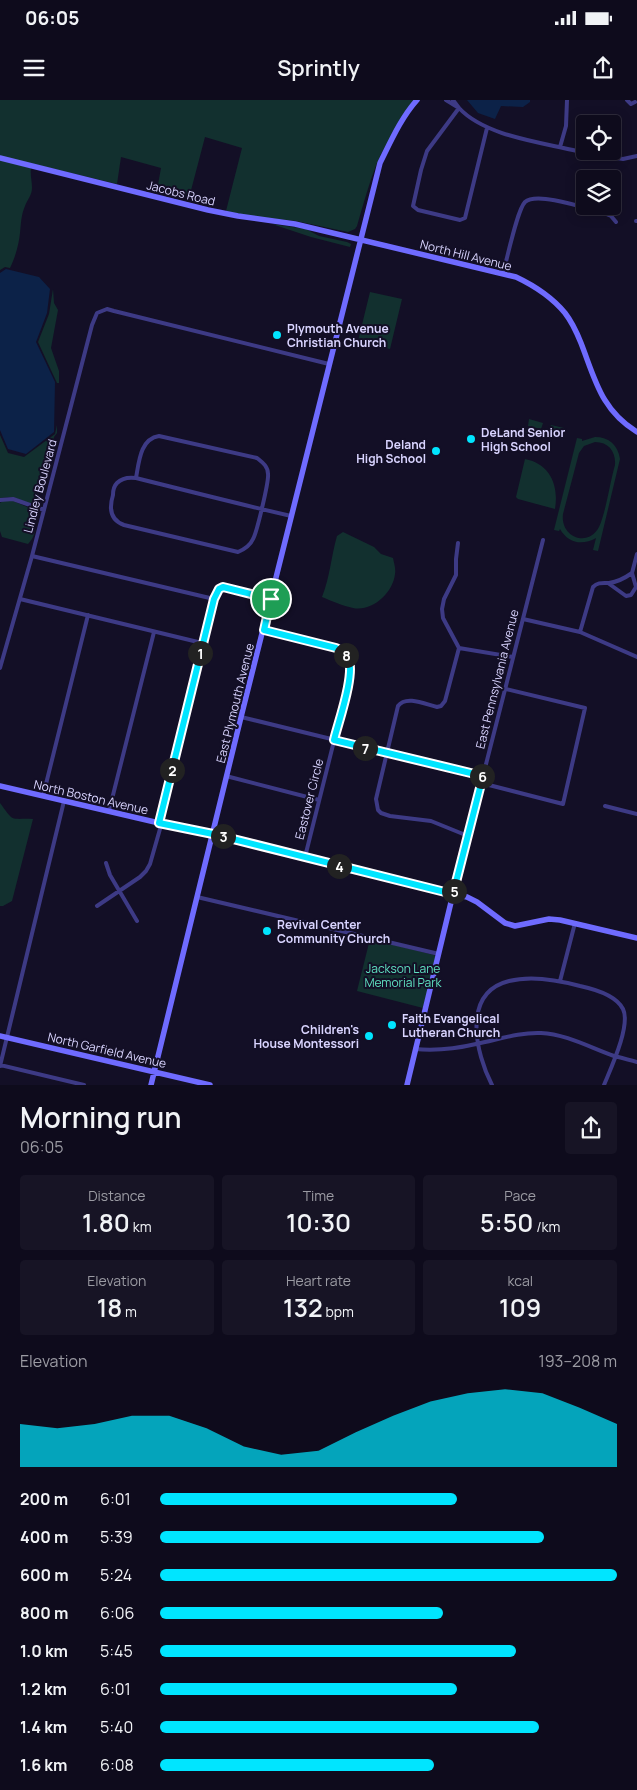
<!DOCTYPE html>
<html lang="en">
<head>
<meta charset="utf-8">
<style>
  body { margin:0; font-family:Manrope,sans-serif; background:#171425; color:#f1f3f6; height:100vh; display:flex; flex-direction:column; font-size:19px; white-space:nowrap }
  * { box-sizing:border-box; margin:0 }
  p { font-size:16px; color:#9b9ba3 }
  .icon { flex:none; width:28px; height:28px; fill:none; stroke:currentColor; stroke-width:2; stroke-linecap:round; stroke-linejoin:round }
  .map { position:relative; height:985px; overflow:hidden }
  .side { display:flex; flex-direction:column; background:#0e0b1c; flex:1 }
  .side>* { flex:none }
  .controls { position:absolute; left:576px; top:15px; display:grid; gap:10px }
  .controls a { display:grid; place-items:center; width:45px; height:45px; border-radius:5px; background:#0e0b1c; box-shadow:0 2px 12px #0003,0 0 0 1px #2e2b3b; font-size:25px }
  .pin { position:absolute; display:grid; place-items:center; width:42px; height:42px; color:#fff; margin:-21px; border:2px solid #fff; border-radius:50%; box-shadow:0 1px 5px #0007 }
  .km { position:absolute; width:25px; height:25px; margin:-12px; border-radius:50%; background:#222; color:#fff; font-size:14px; line-height:25px; text-align:center }
  .round { display:grid; place-items:center; flex:none; width:52px; height:52px; border-radius:5px; background:#171425 }
  .summary { display:flex; align-items:center; justify-content:space-between; height:85px; padding:0 20px }
  h1 { font-size:28px; font-weight:600; line-height:38px }
  .metrics { display:grid; grid-template-columns:repeat(3,1fr); gap:8px; height:85px; padding:5px 20px }
  .metrics div { display:grid; align-content:center; border-radius:5px; background:#171425; text-align:center }
  .metrics b { font-size:25px; font-weight:600 }
  .metrics small { font-size:14px; font-weight:400 }
  .metrics p { font-size:14px }
  .chart { height:140px; padding:10px 20px }
  .chart p { display:flex; justify-content:space-between }
  .chart svg { width:100%; height:90px; margin-top:5px; fill:#00e5ff; opacity:.7 }
  ul { padding:0 20px; list-style:none; font-size:16px }
  li { display:grid; grid-template-columns:80px 60px 1fr; align-items:center; height:38px }
  li i { height:12px; border-radius:6px; background:#00e5ff }
  .status { display:flex; justify-content:space-between; align-items:center; height:35px; padding:0 25px; background:#0e0b1c; direction:ltr }
  .status svg { height:14px; fill:currentColor }
  header { display:flex; justify-content:space-between; align-items:center; height:65px; padding:0 20px; background:#0e0b1c; font-size:22px; font-weight:600 }
  .map>svg:first-child { display:block }
  .green { fill:#12302f; fill-rule:evenodd }
  .water { fill:#0c2248 }
  .lines { fill:none; stroke-linecap:round; stroke-linejoin:round }
  .street { stroke:#3d3a85; stroke-width:4 }
  .secondary { stroke:#6f6bff; stroke-width:5.5 }
  .route-casing { stroke:#fff; stroke-width:10 }
  .route { stroke:#00e5ff; stroke-width:6 }
  .poi-dot { fill:#00e5ff; stroke:#130f26; stroke-width:2 }
  .labels { text-anchor:middle; dominant-baseline:central; stroke-width:4; stroke-linejoin:round; paint-order:stroke }
  .street-label { font-size:12px; fill:#d9d4ff; stroke:#130f26 }
  .poi-label { font-size:12px; font-weight:bold; fill:#d9d4ff; stroke:#130f26; text-anchor:start }
  .park-label { font-size:12px; fill:#5fe0c0; stroke:#130f26 }
</style>
</head>
<body>
<div class="status"><b>06:05</b><svg viewBox="0 0 49 12"><path d="M0 12V9h3v3zM5 12V6h3v6zM10 12V3h3v9zM15 12V0h3v12zM26 1h20v11H26zM47 4h2v5h-2z"/></svg></div>
<header><svg class="icon" aria-label="menu" viewBox="0 0 24 24"><path d="M4 6h16M4 12h16M4 18h16"/></svg>Sprintly<svg class="icon" aria-label="share" viewBox="0 0 24 24"><path d="M12 15V3M7 8l5-5 5 5M5 13v7h14v-7"/></svg></header>
<div class="map">
<svg width="637" height="985" viewBox="0 0 637 985">
  <rect width="100%" height="100%" fill="#130f26"/>
  <!-- green -->
  <path class="green" d="M0,0H414C403,19 385,44 377,63C369,83 363,105 357,126L355,129L348,132L296,121L240,115L226,111L242,48L205,37L189,98L157,90L161,68L121,57L117,84L0,56Z
    M0,60L31,68C30,75 32,81 32,88C32,95 27,100 25,106C21,115 21,124 20,133C19,144 15,158 10,168L5,167L0,170Z
    M272,124L306,129L319,136L347,142L351,144L350,147L311,137Z
    M53,189L54,203L58,210L51,248L59,271V283H57L38,242L49,214Z
    M370,192L402,199L390,249L358,241Z
    M529,319L543,323L541,329L528,326Z
    M57,325V333L54,337L53,348L49,351V357L42,368L41,387L34,405L13,397L0,398V335L8,353L24,357L55,334Z
    M551,325L564,328L563,335L549,331Z
    M527,328L541,332L539,338L525,334Z
    M595,337C609,337 618,345 620,359L598,451L593,450L596,438C582,446 568,443 560,429L559,431L554,430L577,338L582,339V341ZM595,342C609,342 616,352 615,365C610,382 606,412 599,427C588,448 560,437 563,414L579,353L584,346Z
    M525,359C550,364 559,385 555,409L518,399L516,397Z
    M3,401H13L32,409C28,426 42,429 28,444L2,437L0,431V403Z
    M343,432L374,447L381,454L393,458C394,463 396,469 395,474C393,493 372,512 353,508C343,506 332,501 322,497C330,477 331,457 337,436Z
    M0,703C15,723 9,718 33,719L12,801L3,806H0Z
    M370,839L434,855L436,857L423,908L357,891Z"/>
  <!-- water -->
  <path class="water" d="M467,0H530V2L523,7L501,6L495,19L478,13Z
    M6,169L39,177L50,189L47,213L36,242L55,282L54,332L26,354L8,349L0,330V173Z"/>
  <g class="lines">
    <!-- street -->
    <path class="street" d="M446,0L459,8L453,0
      M627,0L631,4L635,2
      M487,28L465,118L460,120L418,110L413,106L421,70L427,51L459,8C485,36 540,42 577,51
      M560,47L566,26L567,0
      M587,53L623,59L637,56
      M636,121H637
      M503,173C507,160 517,110 525,102C537,91 588,109 604,113L611,116L616,122
      M136,378C139,362 140,339 159,336L257,358C262,362 268,366 268,374C269,381 257,432 253,439C250,446 245,449 238,452L124,425C110,420 109,408 113,395C113,391 114,386 117,383C122,378 129,377 136,378C188,391 239,404 291,416
      M0,400L13,399L44,410
      M458,443L456,459V475L444,499L442,509L443,518L459,548
      M32,456L214,499
      M608,483L626,496L631,495L636,487L632,473
      M20,499L202,543
      M523,519L580,532L637,557
      M264,530L336,548C348,556 351,562 350,577L305,757
      M580,532L593,487C598,482 602,483 609,483C617,482 625,478 632,473L637,454
      M459,548L445,601L441,606L437,607C425,604 406,595 398,606L376,699L378,710L381,713L390,716L431,721L468,736
      M459,548L513,557
      M0,568L32,456L92,225L97,213L107,209L114,211L329,264
      M241,617L483,676
      M226,676L319,700
      M481,683L563,704L585,608L506,589
      M43,696L88,515
      M605,706L637,714
      M109,711L154,532
      M106,763L110,775L137,821
      M453,794L543,440
      M197,797L439,854
      M97,806L140,777L146,771L150,764L160,729L159,723L202,543L216,493L223,487L271,499
      M560,881L575,823
      M415,949C437,951 455,949 476,944C497,940 519,932 541,933C566,934 591,948 614,956C622,958 630,960 637,962
      M0,965L84,985
      M0,966L64,701
      M492,985C476,954 461,893 509,881C532,875 558,880 580,886C594,889 616,895 623,909C631,925 611,968 604,985"/>
    <!-- secondary -->
    <path class="secondary" d="M0,58L208,110L238,116L295,124L516,177C535,186 551,196 565,213C572,222 577,233 581,243C595,279 601,310 637,332
      M0,686L159,723L213,734L467,797L477,802L505,823L515,826L549,819L560,820L637,838
      M0,936L210,985
      M151,985L241,617L380,63C391,41 401,18 417,0
      M407,985L453,794"/>
  </g>
  <g class="lines">
    <defs>
      <path id="route" d="M223,487L271,499L264,530L336,548C341,551 346,553 348,558C356,573 338,623 334,640L483,676L453,794L213,734L159,723L214,499L219,489Z"/>
    </defs>
    <!-- route casing -->
    <use href="#route" class="route-casing"/>
    <!-- route -->
    <use href="#route" class="route"/>
  </g>
  <!-- markers -->
  <g class="poi-dot">
    <circle cx="277" cy="235" r="5"/>
    <circle cx="471" cy="339" r="5"/>
    <circle cx="436" cy="351" r="5"/>
    <circle cx="267" cy="831" r="5"/>
    <circle cx="392" cy="925" r="5"/>
    <circle cx="369" cy="936" r="5"/>
  </g>
  <g class="labels">
    <!-- street labels -->
    <g class="street-label">
      <text transform="translate(181 93) rotate(14)">Jacobs Road</text>
      <text transform="translate(466 155) rotate(14)">North Hill Avenue</text>
      <text transform="translate(40 386) rotate(-75)">Lindley Boulevard</text>
      <text transform="translate(497 579) rotate(-76)">East Pennsylvania Avenue</text>
      <text transform="translate(235 603) rotate(-76)">East Plymouth Avenue</text>
      <text transform="translate(91 697) rotate(13)">North Boston Avenue</text>
      <text transform="translate(309 699) rotate(-76)">Eastover Circle</text>
      <text transform="translate(107 950) rotate(13)">North Garfield Avenue</text>
    </g>
    <!-- poi labels -->
    <g class="poi-label">
      <text x="287" y="228">Plymouth Avenue<tspan x="287" dy="14">Christian Church</tspan></text>
      <text x="481" y="332">DeLand Senior<tspan x="481" dy="14">High School</tspan></text>
      <text x="426" y="344" text-anchor="end">Deland<tspan x="426" dy="14">High School</tspan></text>
      <text x="277" y="824">Revival Center<tspan x="277" dy="14">Community Church</tspan></text>
      <text x="402" y="918">Faith Evangelical<tspan x="402" dy="14">Lutheran Church</tspan></text>
      <text x="359" y="929" text-anchor="end">Children's<tspan x="359" dy="14">House Montessori</tspan></text>
    </g>
    <!-- park labels -->
    <g class="park-label">
      <text x="403" y="868">Jackson Lane<tspan x="403" dy="14">Memorial Park</tspan></text>
    </g>
  </g>
</svg>
<div class="controls">
<a><svg class="icon" aria-label="locate" viewBox="0 0 24 24"><circle cx="12" cy="12" r="6"/><path d="M12 2v4M12 18v4M2 12h4M18 12h4"/></svg></a>
<a><svg class="icon" aria-label="layers" viewBox="0 0 24 24"><path d="M12 4l9 5-9 5-9-5zM3 14l9 5 9-5"/></svg></a>
</div>
<div class="pin" style="left:271px;top:499px;background:#1e9e55"><svg class="icon" aria-label="arrive" viewBox="0 0 24 24"><path d="M6 21V4h12l-3 4 3 4H6"/></svg></div>
<b class="km" style="left:200px;top:553px">1</b>
<b class="km" style="left:172px;top:670px">2</b>
<b class="km" style="left:223px;top:736px">3</b>
<b class="km" style="left:339px;top:766px">4</b>
<b class="km" style="left:454px;top:791px">5</b>
<b class="km" style="left:482px;top:676px">6</b>
<b class="km" style="left:365px;top:648px">7</b>
<b class="km" style="left:346px;top:555px">8</b>
</div>
<section class="side">
<div class="summary"><div><h1>Morning run</h1><p>06:05</p></div><a class="round"><svg class="icon" aria-label="share" viewBox="0 0 24 24"><path d="M12 15V3M7 8l5-5 5 5M5 13v7h14v-7"/></svg></a></div>
<div class="metrics">
<div><p>Distance</p><b>1.80<small> km</small></b></div>
<div><p>Time</p><b>10:30</b></div>
<div><p>Pace</p><b>5:50<small> /km</small></b></div>
</div>
<div class="metrics">
<div><p>Elevation</p><b>18<small> m</small></b></div>
<div><p>Heart rate</p><b>132<small> bpm</small></b></div>
<div><p>kcal</p><b>109</b></div>
</div>
<div class="chart"><p><span>Elevation</span>193–208 m</p>
<svg viewBox="0 0 160 44" preserveAspectRatio="none"><path d="M0 44V23L10 25L20 23L30 19L40 19L50 25L60 34L70 38L80 36L90 27L100 19L110 12L120 8L130 6L140 8L150 15L160 23V44z"/></svg>
</div>
<ul>
<li><b>200 m</b>6:01<i style="width:65%"></i></li>
<li><b>400 m</b>5:39<i style="width:84%"></i></li>
<li><b>600 m</b>5:24<i style="width:100%"></i></li>
<li><b>800 m</b>6:06<i style="width:62%"></i></li>
<li><b>1.0 km</b>5:45<i style="width:78%"></i></li>
<li><b>1.2 km</b>6:01<i style="width:65%"></i></li>
<li><b>1.4 km</b>5:40<i style="width:83%"></i></li>
<li><b>1.6 km</b>6:08<i style="width:60%"></i></li>
</ul>
</section>
</body>
</html>
